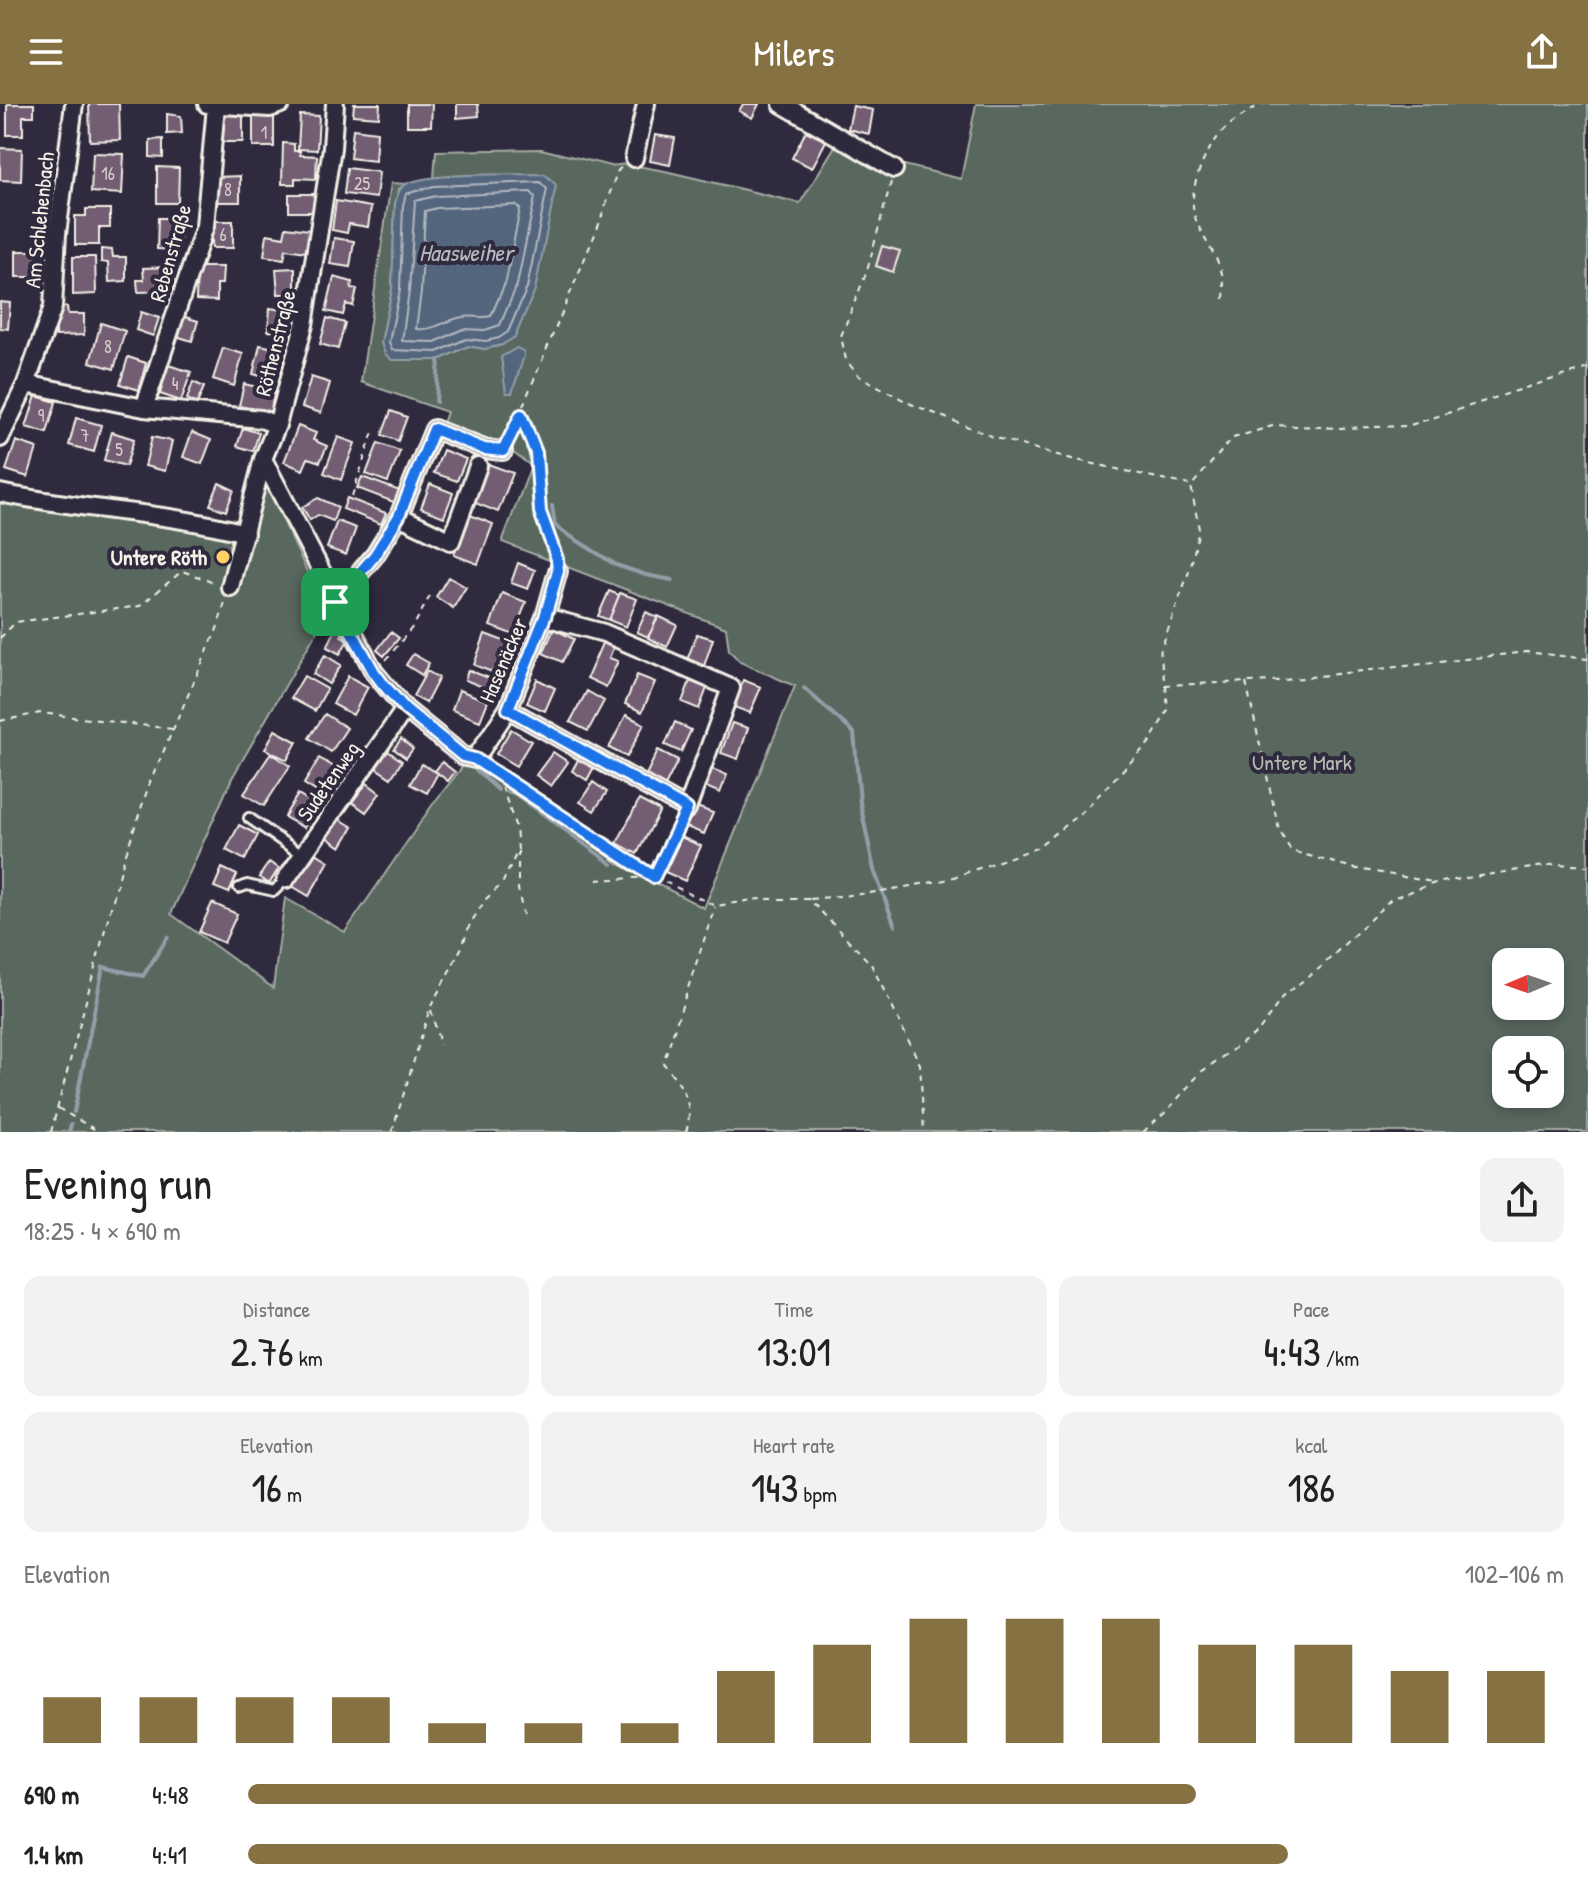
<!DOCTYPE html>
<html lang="en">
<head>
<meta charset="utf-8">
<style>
  body { margin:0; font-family:"Patrick Hand",sans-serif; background:#f2f2f2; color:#222; height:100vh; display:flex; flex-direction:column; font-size:30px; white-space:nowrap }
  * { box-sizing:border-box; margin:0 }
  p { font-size:26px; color:#767676 }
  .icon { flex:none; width:44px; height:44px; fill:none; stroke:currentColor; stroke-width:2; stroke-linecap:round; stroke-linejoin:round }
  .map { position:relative; height:1028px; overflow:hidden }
  .drawer { display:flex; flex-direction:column; background:#fff; flex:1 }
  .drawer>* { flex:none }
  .needle { width:52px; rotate:268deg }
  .fabs { position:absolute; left:1492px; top:844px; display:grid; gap:16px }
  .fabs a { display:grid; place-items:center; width:72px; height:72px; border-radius:16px; background:#fff; box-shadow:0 4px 12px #0003; font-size:40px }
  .pin { position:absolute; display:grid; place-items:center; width:68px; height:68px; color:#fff; margin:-34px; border-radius:16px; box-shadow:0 4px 12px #0006 }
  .round { display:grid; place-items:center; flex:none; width:84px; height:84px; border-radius:16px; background:#f2f2f2 }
  .summary { display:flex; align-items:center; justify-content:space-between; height:136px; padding:0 24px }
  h1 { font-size:44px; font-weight:600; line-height:60px }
  .stats { display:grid; grid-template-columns:repeat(3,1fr); gap:12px; height:136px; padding:8px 24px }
  .stats div { display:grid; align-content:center; border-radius:16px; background:#f2f2f2; text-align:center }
  .stats b { font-size:40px; font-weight:600 }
  .stats small { font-size:22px; font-weight:400 }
  .stats p { font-size:22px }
  .chart { height:224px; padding:16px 24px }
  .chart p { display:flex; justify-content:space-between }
  .chart svg { width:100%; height:144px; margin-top:8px; stroke:#857141; stroke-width:6 }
  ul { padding:0 24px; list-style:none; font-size:26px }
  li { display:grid; grid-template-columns:128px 96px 1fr; align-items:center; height:60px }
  li i { height:20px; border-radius:10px; background:#857141 }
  header { display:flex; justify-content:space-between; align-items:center; height:104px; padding:0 24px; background:#857141; color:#fff; font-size:36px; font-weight:600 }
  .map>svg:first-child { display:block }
  .green { fill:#58685f; stroke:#a6aca4; stroke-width:2; fill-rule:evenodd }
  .water { fill:#53667e; stroke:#939ea8; stroke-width:2 }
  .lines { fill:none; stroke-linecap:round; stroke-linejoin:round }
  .shore { stroke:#b4b9be; stroke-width:2 }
  .stream { stroke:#939ea8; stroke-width:4 }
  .building { fill:#725d73; stroke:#f4f1e8; stroke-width:2 }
  .service-casing { stroke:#f4f1e8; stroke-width:14 }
  .minor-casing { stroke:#f4f1e8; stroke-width:22 }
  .path { stroke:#f4f1e8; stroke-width:2; stroke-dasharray:6 6; stroke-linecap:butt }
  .service { stroke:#2f2a3d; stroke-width:8 }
  .minor { stroke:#2f2a3d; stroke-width:16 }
  .route-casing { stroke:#fff; stroke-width:16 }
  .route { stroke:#1a73e8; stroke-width:10 }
  .poi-dot { fill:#ffd166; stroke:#2f2a3d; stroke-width:3 }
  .labels { text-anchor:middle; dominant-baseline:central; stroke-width:8; stroke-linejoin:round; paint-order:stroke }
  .number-label { font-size:18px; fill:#d4cccb }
  .street-label { font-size:22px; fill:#f4f1e8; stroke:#2f2a3d }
  .poi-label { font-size:22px; font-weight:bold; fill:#f4f1e8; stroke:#2f2a3d; text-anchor:end }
  .park-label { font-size:22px; fill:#b6bab1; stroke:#2f2a3d }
  .water-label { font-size:24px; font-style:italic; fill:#b4b9be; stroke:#2f2a3d }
</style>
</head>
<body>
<header><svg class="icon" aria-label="menu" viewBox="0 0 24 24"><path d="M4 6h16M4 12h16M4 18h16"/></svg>Milers<svg class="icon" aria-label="share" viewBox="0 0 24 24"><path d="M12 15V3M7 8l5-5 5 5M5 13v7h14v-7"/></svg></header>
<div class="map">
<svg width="1588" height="1028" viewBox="0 0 1588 1028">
  <rect width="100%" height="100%" fill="#2f2a3d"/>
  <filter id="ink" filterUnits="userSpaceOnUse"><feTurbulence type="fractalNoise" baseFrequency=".0125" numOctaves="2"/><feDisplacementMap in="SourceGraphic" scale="16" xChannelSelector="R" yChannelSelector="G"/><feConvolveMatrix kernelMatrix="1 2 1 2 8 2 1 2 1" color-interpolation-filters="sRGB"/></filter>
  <g filter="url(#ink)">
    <!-- green -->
    <path class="green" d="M976,0H1588V1028H0V394L234,431L266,380L327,510L232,674L171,810L273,884L285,794L345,828L433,700L472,651L619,760L704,804L795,582L740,558L729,546L726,524L502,438L531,362L509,346L442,322L447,308L361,278L391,79L407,80L399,85L395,99L392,186L381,239L439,256L468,242L485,245L502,241L440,74H434L436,47L541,45L611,62L626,60L665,67L800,99L837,39L896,59L961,75ZM1506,858H1550V902H1506ZM1506,946H1550V990H1506Z"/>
    <!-- water -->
    <path class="water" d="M545,70L556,81L535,186L515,233L502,241L485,245L468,242L439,256H392L385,250L381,239L392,186L395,99C398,90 399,83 408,79C437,68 511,71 545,70Z
      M517,244L524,248V252L512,289H506L501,253Z"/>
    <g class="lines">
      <!-- shore -->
      <path class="shore" d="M540,78L547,85L527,184L508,228L499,234L486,237L466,235L437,248L392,246L389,238L400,186L403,101L406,90L434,82Z
        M531,88L535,93L517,181L500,221L485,226L463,225L435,238L402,237L409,187L415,97L436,92Z
        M516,101L520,105L506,177L491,212C481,215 473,211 463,213C445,216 435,227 416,225L421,188L425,107L437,104Z"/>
      <!-- stream -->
      <path class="stream" d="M436,298L439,256
        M552,402L555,421L559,425L616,461L646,471L672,476
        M804,584L854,629L860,698L874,766L895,822
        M473,660L476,666L498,686
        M507,687L514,689L612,760
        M74,1008L103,863L143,872L168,833
        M69,1028L71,1021"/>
    </g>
    <!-- building -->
    <path class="building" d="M7,0H34V12H23V31H7Z
      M89,0H119L120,36L90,37Z
      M354,0H380L379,13L353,11Z
      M407,0H432L431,22H407Z
      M457,0H478L479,12L457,14Z
      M743,0H759L752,14L739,7Z
      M853,2L873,6L869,30L848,25Z
      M167,10L181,12L182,29L167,30Z
      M223,10H243V38H223Z
      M300,11L319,12L317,46L298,45Z
      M253,12L274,13V43H253Z
      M353,25L377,28L375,57L350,54Z
      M806,27L826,37L812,64L792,54Z
      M655,31L675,34L670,61L650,57Z
      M163,35V54L150,53V36Z
      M283,39L294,40V47H300V51L317,52L316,75L295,74V80H282Z
      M0,44L22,45L21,77L0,76Z
      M93,49L124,50L122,90L91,88Z
      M157,63L179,64L178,99H157Z
      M347,64L379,68L376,94L344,90Z
      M240,72V98H217V73Z
      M289,90H317V108H289Z
      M336,97L371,103L368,123L349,120L347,129L332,126Z
      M86,105H110V124H99V141H75V112H86Z
      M158,114H181L179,146L157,145Z
      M212,117H233V144H212Z
      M286,123L310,126L307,148L286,145L284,155L264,152L267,130L284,133Z
      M334,134L354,137L350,163L330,160Z
      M882,142L900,147L893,168L876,162Z
      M101,145L112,146L113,153H126V177L109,178L108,159L101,158Z
      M16,147H37L36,173H16Z
      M73,153H95L96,190L73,191Z
      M170,163V187L138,188L137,176H144L143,164Z
      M197,163H223L222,180H217V197L196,196Z
      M295,164V190H278L276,165Z
      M334,173L352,178L351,184L357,185L353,202L346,200L343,211L326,207Z
      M0,198L10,199L8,225L0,224Z
      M56,203H67L68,210H84V231L56,232Z
      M270,204L290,207L287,229L268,227Z
      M141,208L159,214L153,232L136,226Z
      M182,212L198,217L192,237L176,232Z
      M327,214L345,219L338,245L320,240Z
      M101,219L125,227L114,265L90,258Z
      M260,241L279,245L271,275L253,270Z
      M223,244L243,250L234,282L213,275Z
      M128,253L146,259L139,286L120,280Z
      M168,261L191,268L181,297L160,290Z
      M311,273L330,279L321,309L302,303Z
      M193,278L204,283L197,300L187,295Z
      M244,280L275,287L270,309L239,302Z
      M36,292L56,298L47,329L26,323Z
      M391,307L407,313L398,337L382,331Z
      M76,314L101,321L94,348L69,341Z
      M298,322L316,329L313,336L327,342L320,358L308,354L303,366L284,358Z
      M243,324L259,329L253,347L237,342Z
      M112,328L134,335L126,362L104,356Z
      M192,328L211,336L202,360L183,353Z
      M152,333L172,337L165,367L145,362Z
      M338,333L355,339L341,376L324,369Z
      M16,337L37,344L28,373L6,366Z
      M378,339L400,347L388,378L366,370Z
      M443,346L466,355L457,377L434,369Z
      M488,360L513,369L498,408L473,398Z
      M362,373L400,387L396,399L357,384Z
      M219,379L234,386L226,407L210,401Z
      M430,380L453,389L444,413L421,404Z
      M318,394L338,403L333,417L318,411L310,416L302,403Z
      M347,394L386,409L381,420L343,405Z
      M470,411L493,420L478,460L454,451Z
      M337,417L356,424L346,451L327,444Z
      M518,459L535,466L528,485L511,479Z
      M448,473L466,483L453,504L436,493Z
      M609,487L619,491L609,516L598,512Z
      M502,489L526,498L514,531L490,522Z
      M620,489L637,495L626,523L609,516Z
      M646,508L658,514L648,533L637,528Z
      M658,512L677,521L667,543L648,534Z
      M337,523L344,527L341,532L348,536L340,550L327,543Z
      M554,525L574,535L562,558L543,549Z
      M391,528L399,534L384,552L377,546Z
      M485,530L509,539L497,570L474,561Z
      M697,530L713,535L704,562L687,556Z
      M603,537L614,542L609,554L618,557L606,583L587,574Z
      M413,550L429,559L422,571L406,561Z
      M325,551L341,561L329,580L313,570Z
      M468,566L497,577L493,587L465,576Z
      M427,567L439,574L426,599L413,592Z
      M637,571L655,578L642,608L625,600Z
      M304,572L327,585L315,607L291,594Z
      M348,572L368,583L353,611L333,600Z
      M537,575L555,584L545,607L527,599Z
      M743,576L761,583L750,609L734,603Z
      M690,577L707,584L699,605L682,598Z
      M459,586L488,597L480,617L452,606Z
      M587,587L604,597L588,627L570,618Z
      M325,610L347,624L331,648L309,634Z
      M626,611L644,620L627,653L609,644Z
      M675,618L691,626L681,648L665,641Z
      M732,619L748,624L738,655L721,649Z
      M511,625L531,637L516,662L496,650Z
      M275,626L297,638L287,656L265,645Z
      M401,635L413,645L406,654L394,645Z
      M658,646L678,656L665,682L645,673Z
      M388,647L402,657L391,674L376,664Z
      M553,648L568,658L551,682L536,671Z
      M271,649L290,662L264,702L244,690Z
      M319,654L341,667L325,693L304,680Z
      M579,654L594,663L587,676L572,667Z
      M442,658L455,668L448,677L435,667Z
      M421,660L438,669L427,689L410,680Z
      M712,665L727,671L720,689L706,683Z
      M593,678L607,688L594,707L580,698Z
      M367,679L380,689L366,708L352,698Z
      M298,690L317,702L304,724L284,713Z
      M639,696L660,707L637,750L617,739Z
      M694,702L713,709L704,730L686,723Z
      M338,714L353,723L341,743L326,733Z
      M239,721L258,731L245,756L226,746Z
      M681,733L701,742L685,777L665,768Z
      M316,749L329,757L309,792L292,782L307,755L311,757Z
      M269,758L279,764L269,780L259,773Z
      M222,764L237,771L229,789L214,783Z
      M212,799L237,810L224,839L199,828Z"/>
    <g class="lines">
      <defs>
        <path id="service" d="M249,714L302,751
          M239,784L247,781L274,787L286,775"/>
        <path id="minor" d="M207,0L270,4L281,0
          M782,0L894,65
          M634,54L646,0
          M26,280L144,304L261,315L277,321
          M144,304L205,122L216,2
          M0,334L26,280L53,203L57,130L74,0
          M263,355L374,568L405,605L463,652L475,655L508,605L545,513L558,467
          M478,362L451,437L399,412L434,325L484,345L503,347
          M0,389C81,406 165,408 245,429
          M230,483L263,355L277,321L304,221L332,44L335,0
          M335,498L375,451L399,412
          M508,605L687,705L731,584L604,529L545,513
          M286,775L405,605"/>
      </defs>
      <!-- service casing -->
      <use href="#service" class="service-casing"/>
      <!-- minor casing -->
      <use href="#minor" class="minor-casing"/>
      <!-- path -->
      <path class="path" d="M891,78L867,167L841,232L846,256L859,272L911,300L996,334L1072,355L1189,381
        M1224,195C1227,159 1208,147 1196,116C1185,88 1205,45 1225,25C1235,16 1249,8 1260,0
        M1588,264L1407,322L1340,324L1276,321L1233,334L1191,382L1199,425L1191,462L1160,548L1165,581L1276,577L1526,548L1588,555
        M521,311L536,349L540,408L557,454
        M509,335L598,123L617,68L623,61
        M352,392L373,328
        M0,534L16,518L140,502L182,467L216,479
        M386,556L414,521L431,490
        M1246,578L1279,726L1291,747L1357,765L1433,778
        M0,617L40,609L173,625
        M486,663L654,773L595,776
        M680,719L654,773L716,802L759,795H809L871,860L920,960L924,1028
        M518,747V785L523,811
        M810,795L870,789L945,776L1036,744L1084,706L1149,639L1168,606L1166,582
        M431,906L440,941
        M58,1004L99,1028
        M51,1028L123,758L150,678L217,525L225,498
        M392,1028L430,904L462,843L470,820L486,795L502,780L518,746L516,724L498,671
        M686,1028C695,999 681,980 663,959L715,803
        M1143,1028L1167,1007L1201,968L1259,927L1284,891L1321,863L1392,794L1435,779L1557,760L1588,762"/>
      <!-- service -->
      <use href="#service" class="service"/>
      <!-- minor -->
      <use href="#minor" class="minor"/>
    </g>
  </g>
  <g class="lines" filter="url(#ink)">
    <defs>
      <path id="route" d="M521,311L536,349L540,408L557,455L558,467L545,513L508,605L687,705L654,773L475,655L463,652L405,605L383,580L374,568L335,498L375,451L399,412L434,325L484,345L503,347Z"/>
    </defs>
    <!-- route casing -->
    <use href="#route" class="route-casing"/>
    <!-- route -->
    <use href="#route" class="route"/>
  </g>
  <!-- markers -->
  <circle class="poi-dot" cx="223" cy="453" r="8"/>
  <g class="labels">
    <!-- number labels -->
    <g class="number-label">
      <text x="264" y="28">1</text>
      <text x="108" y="69">16</text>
      <text x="362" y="79">25</text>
      <text x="228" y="85">8</text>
      <text x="223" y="130">6</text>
      <text x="108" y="242">8</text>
      <text x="175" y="279">4</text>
      <text x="41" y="311">9</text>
      <text x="85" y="331">7</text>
      <text x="119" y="345">5</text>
    </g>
    <!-- street labels -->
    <g class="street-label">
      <text transform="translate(39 116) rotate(-84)">Am Schlehenbach</text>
      <text transform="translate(170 149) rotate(-74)">Rebenstraße</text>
      <text transform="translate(275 239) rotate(-76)">Röthenstraße</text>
      <text transform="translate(503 556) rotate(-67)">Hasenäcker</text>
      <text transform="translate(328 677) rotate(-55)">Sudetenweg</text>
    </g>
    <!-- poi labels -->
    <g class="poi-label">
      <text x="207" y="453">Untere Röth</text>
    </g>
    <!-- park labels -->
    <g class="park-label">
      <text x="1302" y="658">Untere Mark</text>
    </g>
    <!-- water labels -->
    <g class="water-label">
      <text x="466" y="148">Haasweiher</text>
    </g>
  </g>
</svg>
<div class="fabs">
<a><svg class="needle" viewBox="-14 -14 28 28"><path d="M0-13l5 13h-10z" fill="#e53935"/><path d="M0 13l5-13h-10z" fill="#767676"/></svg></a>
<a><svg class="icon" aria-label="locate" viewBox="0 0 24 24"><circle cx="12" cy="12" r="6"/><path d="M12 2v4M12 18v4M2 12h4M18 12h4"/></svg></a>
</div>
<div class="pin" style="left:335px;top:498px;background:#1e9e55"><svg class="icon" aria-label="arrive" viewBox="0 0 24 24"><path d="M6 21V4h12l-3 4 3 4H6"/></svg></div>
</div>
<section class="drawer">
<div class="summary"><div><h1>Evening run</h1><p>18:25 · 4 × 690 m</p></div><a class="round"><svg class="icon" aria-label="share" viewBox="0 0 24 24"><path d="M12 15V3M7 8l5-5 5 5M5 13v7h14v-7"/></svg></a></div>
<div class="stats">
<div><p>Distance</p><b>2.76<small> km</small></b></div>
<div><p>Time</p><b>13:01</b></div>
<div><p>Pace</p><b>4:43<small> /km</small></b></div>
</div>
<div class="stats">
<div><p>Elevation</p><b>16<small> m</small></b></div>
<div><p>Heart rate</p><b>143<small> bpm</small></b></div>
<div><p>kcal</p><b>186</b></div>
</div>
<div class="chart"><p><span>Elevation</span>102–106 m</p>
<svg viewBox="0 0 160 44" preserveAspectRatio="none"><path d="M5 44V30M15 44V30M25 44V30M35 44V30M45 44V38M55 44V38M65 44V38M75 44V22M85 44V14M95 44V6M105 44V6M115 44V6M125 44V14M135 44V14M145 44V22M155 44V22"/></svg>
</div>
<ul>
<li><b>690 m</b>4:48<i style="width:72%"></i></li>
<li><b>1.4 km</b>4:41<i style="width:79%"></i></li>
</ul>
</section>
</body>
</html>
